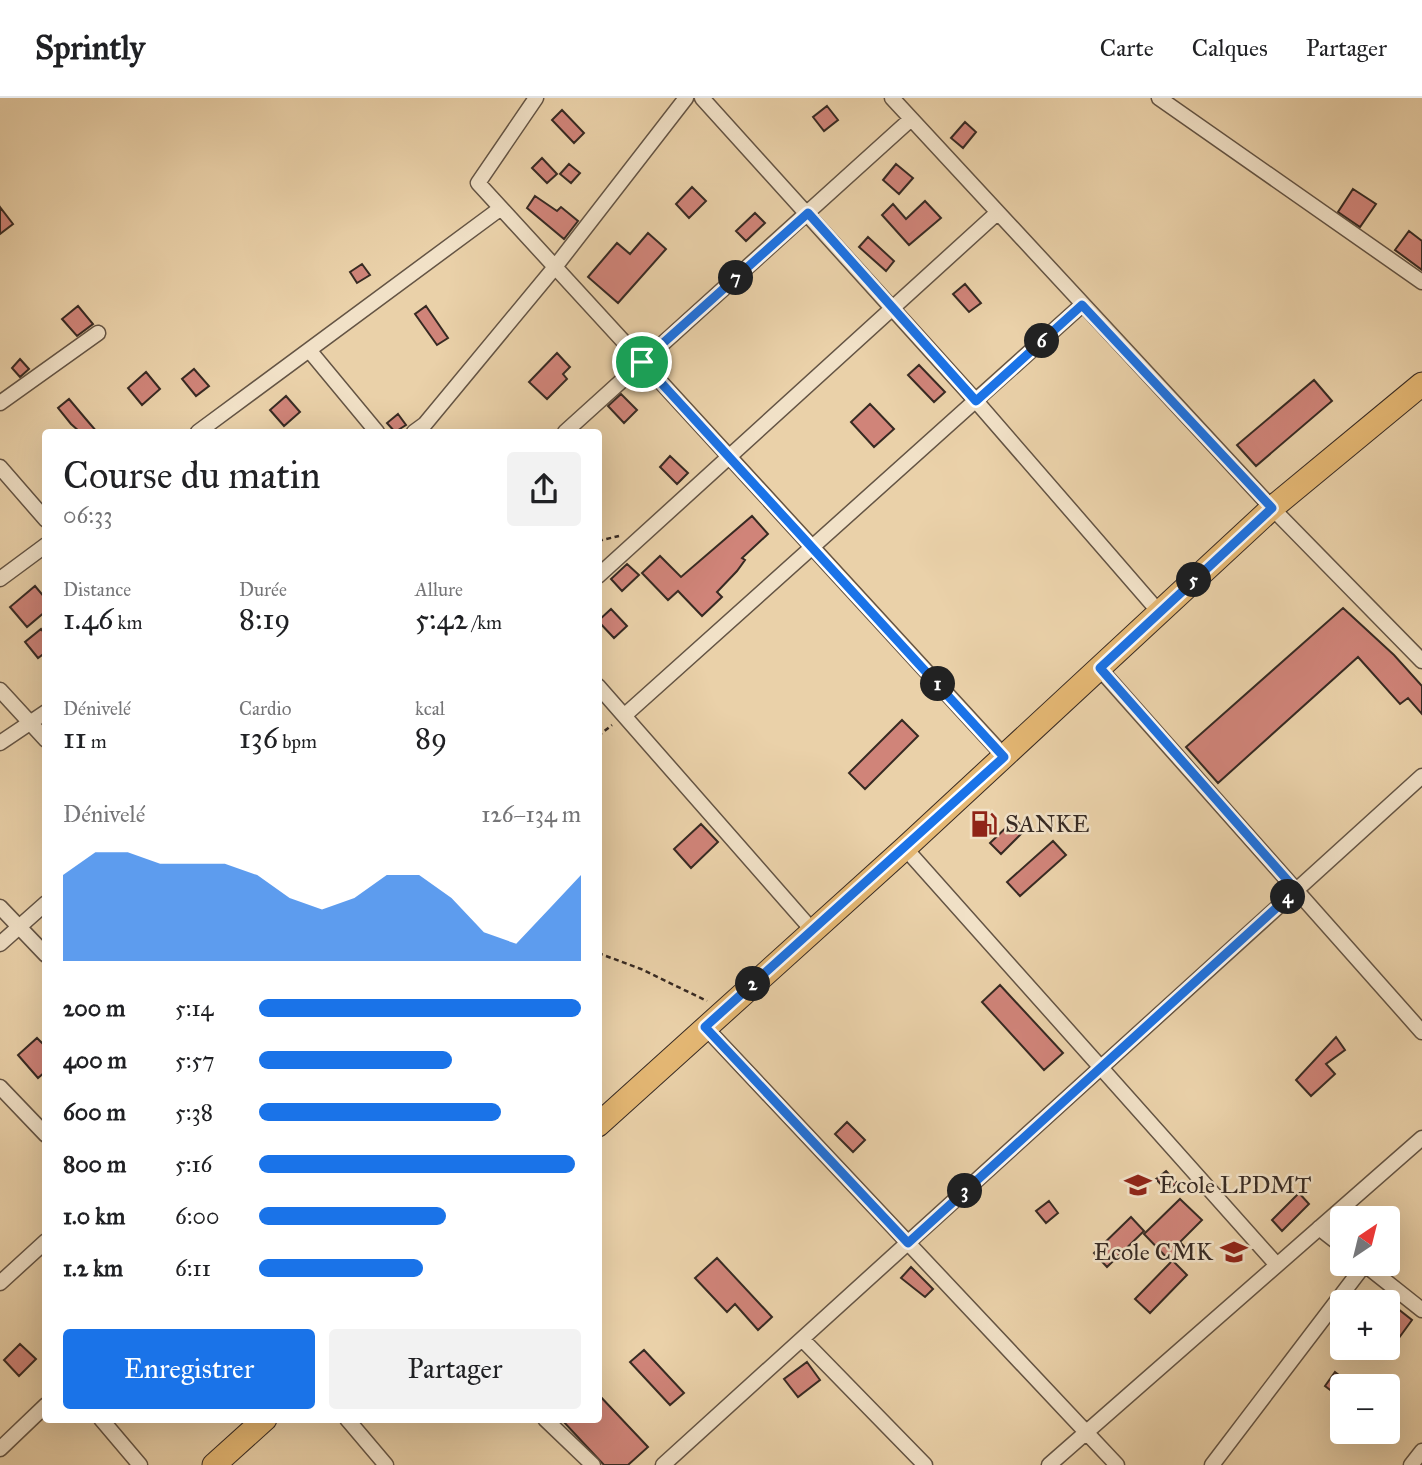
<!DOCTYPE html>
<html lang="fr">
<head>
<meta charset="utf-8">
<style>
  body { margin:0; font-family:"IM FELL Great Primer",serif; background:#f2f2f2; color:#202124; height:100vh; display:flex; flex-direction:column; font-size:26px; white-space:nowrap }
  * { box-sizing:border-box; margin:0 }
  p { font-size:23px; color:#757577 }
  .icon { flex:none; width:38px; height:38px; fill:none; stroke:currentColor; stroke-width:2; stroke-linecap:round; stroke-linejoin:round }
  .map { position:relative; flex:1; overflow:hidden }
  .details { position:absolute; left:42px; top:331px; width:560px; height:994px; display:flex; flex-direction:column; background:#fff; border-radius:7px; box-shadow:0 7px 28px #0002 }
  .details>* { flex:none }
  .needle { width:46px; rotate:35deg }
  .controls { position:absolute; left:1330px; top:1108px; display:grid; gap:14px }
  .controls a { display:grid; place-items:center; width:70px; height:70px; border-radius:7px; background:#fff; box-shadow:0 7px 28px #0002; font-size:35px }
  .pin { position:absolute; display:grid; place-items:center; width:60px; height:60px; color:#fff; margin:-30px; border:4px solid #fff; border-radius:50%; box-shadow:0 2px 7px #0007 }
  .km { position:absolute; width:35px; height:35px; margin:-18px; border-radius:50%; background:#222; color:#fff; font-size:19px; line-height:35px; text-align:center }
  .round { display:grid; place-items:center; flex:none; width:74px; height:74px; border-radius:7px; background:#f2f2f2 }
  .summary { display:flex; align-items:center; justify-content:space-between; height:119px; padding:0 21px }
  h1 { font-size:38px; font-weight:600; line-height:52px }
  .metrics { display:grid; grid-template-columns:repeat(3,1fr); gap:10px; height:119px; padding:7px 21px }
  .metrics div { display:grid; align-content:center }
  .metrics b { font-size:30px; font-weight:600 }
  .metrics small { font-size:19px; font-weight:400 }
  .metrics p { font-size:19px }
  .chart { height:196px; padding:14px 21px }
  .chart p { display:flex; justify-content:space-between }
  .chart svg { width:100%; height:126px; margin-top:7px; fill:#1a73e8; opacity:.7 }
  .primary-button { display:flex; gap:14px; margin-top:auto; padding:14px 21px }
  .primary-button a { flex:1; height:80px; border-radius:7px; background:#1a73e8; color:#fff; font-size:28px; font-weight:600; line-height:80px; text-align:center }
  .primary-button a+a { background:#f2f2f2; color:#202124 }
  ul { padding:0 21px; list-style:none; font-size:23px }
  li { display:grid; grid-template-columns:112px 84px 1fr; align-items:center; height:52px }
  li i { height:18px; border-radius:9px; background:#1a73e8 }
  header { display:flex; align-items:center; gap:42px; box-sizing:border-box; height:98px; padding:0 35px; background:#fff; border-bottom:2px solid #e0e0e0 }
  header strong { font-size:33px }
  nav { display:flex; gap:38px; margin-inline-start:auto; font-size:24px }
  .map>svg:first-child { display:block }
  .building { fill:#d08479; stroke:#372a23; stroke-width:2 }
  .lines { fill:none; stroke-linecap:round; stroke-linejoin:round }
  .street-casing { stroke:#645444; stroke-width:17 }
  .primary-casing { stroke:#372a23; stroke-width:25 }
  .path { stroke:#372a23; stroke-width:2.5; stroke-dasharray:5 3.5; stroke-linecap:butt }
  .street { stroke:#f1e1c7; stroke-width:14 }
  .primary { stroke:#e5b874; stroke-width:23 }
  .route-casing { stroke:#fff; stroke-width:14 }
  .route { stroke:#1a73e8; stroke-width:9 }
  .labels { text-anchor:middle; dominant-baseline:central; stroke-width:5; stroke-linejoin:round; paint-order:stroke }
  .poi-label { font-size:24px; fill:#372a23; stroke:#f1e1c7; text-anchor:start }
</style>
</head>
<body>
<header>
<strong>Sprintly</strong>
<nav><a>Carte</a><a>Calques</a><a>Partager</a></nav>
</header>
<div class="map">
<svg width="1422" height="1367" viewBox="0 0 1422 1367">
  <rect width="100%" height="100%" fill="#ead1a9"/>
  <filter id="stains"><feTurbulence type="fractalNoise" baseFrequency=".00286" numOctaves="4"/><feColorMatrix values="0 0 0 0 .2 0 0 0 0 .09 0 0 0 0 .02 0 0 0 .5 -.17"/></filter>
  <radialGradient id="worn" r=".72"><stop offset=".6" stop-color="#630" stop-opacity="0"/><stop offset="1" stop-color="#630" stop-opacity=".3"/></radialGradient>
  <!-- building -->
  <path class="building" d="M827,8L838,22L824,33L813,19Z
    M562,12L584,35L574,45L552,22Z
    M965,24L976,34L963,50L951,40Z
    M542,60L557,76L547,85L532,70Z
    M569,66L580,75L571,85L560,76Z
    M896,66L913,80L899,96L883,82Z
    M692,89L706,103L689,120L676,106Z
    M1353,91L1376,106L1360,129L1338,114Z
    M535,98L557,113L561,109L578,123L564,141L527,110Z
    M925,103L941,120L909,147L882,117L893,106L906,121Z
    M0,109L13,126L0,136Z
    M755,115L765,125L746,143L736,133Z
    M1409,133L1422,143V172L1395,152Z
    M648,135L666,151L618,205L588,179L617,145L630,156Z
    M868,139L894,163L886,173L859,149Z
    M362,166L370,177L357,185L350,174Z
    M965,186L981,205L969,214L953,196Z
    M78,208L93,226L77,238L62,221Z
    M426,208L448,240L437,247L415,216Z
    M557,255L570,269L563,276L567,281L547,301L529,284Z
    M20,261L29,271L20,279L12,270Z
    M919,267L945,294L934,304L908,277Z
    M194,271L209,288L196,298L182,281Z
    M146,274L160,291L142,307L128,290Z
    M1314,282L1332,303L1256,368L1237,347Z
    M621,296L637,312L624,325L608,308Z
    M286,298L300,314L284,328L270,312Z
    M69,301L85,320L97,334H80L71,326L58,310Z
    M870,306L894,331L874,349L851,324Z
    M398,316L406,327L395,334L387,325Z
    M670,358L688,375L677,386L660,369Z
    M752,418L768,436L742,460L745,462L737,473L717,494L722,499L702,518L678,493L668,502L642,475L660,458L681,479Z
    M627,466L639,477L622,493L611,481Z
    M35,488L46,501V513L27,529L10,509Z
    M1343,510L1394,557L1422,588V616L1408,600L1400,606L1358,559L1218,685L1186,649Z
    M611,511L627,528L614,540L598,523Z
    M41,531L46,537V554L38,560L25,544Z
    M902,622L918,638L865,691L849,675Z
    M1015,721L1025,732L1001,756L990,745Z
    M701,726L718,744L691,770L674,751Z
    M1053,743L1066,757L1020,798L1007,784Z
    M1000,887L1063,955L1044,972L982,904Z
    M1336,939L1345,952L1326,966L1335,976L1311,998L1296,982Z
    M37,940L46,949V973L38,980L18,957Z
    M847,1024L865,1042L853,1054L835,1036Z
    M1166,1073L1177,1085L1168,1094L1156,1081Z
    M1299,1095L1309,1106L1282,1133L1272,1122Z
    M1180,1101L1202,1122L1180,1144L1186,1151L1173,1163L1187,1177L1150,1215L1135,1201L1171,1164L1144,1136Z
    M1049,1103L1058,1115L1046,1125L1036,1113Z
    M1131,1119L1144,1133L1107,1169L1094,1155Z
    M717,1160L772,1219L758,1232L735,1206L727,1214L695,1180Z
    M911,1169L933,1191L925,1199L901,1180Z
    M1388,1203L1412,1222L1388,1255Z
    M20,1246L36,1261L19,1278L4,1262Z
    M644,1252L684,1295L670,1307L630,1264Z
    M807,1264L820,1282L798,1299L784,1281Z
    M1335,1274L1353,1288H1342V1301L1325,1288Z
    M598,1296L648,1349L628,1367H604L561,1321H598Z"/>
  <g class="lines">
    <defs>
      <path id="street" d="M536,0L478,85L1004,658
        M702,0L976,303L1159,514
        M892,0L1272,410L1422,563
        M1159,0L1422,184
        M309,252L377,334
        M0,305L98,235
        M198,334L501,110
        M414,334L425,326L555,169L686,0
        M565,334L911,21
        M0,369L46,422
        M598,478L997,115
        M0,481L46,447
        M1099,570L1422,934
        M598,588L813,833
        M0,592L46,642
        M625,617L1082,207
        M0,645L46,614
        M905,750L1277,1167
        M0,809L46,857
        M0,846L46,805
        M705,929L1117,1367
        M0,989L46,1037
        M1319,1130L1342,1148
        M1364,1166L1422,1212
        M0,1185L46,1143
        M802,1241L925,1367
        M101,1321L140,1367
        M347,1321L386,1367
        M545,1321L593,1367
        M0,1351L46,1307
        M663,1367L1422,678
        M1049,1367L1422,1040
        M1212,1367L1365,1166
        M1411,1367L1422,1353"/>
      <path id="primary" d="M598,1027L905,750L1272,410L1422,286
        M214,1367L265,1321"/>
    </defs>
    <!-- street casing -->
    <use href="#street" class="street-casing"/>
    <!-- primary casing -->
    <use href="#primary" class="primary-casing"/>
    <!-- path -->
    <path class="path" d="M598,443L619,438
      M598,638L612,627
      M598,855L641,871L707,903"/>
    <!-- street -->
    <use href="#street" class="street"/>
    <!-- primary -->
    <use href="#primary" class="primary"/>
  </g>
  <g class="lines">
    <defs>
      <path id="route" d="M808,115L976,303L1082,207L1272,410L1100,570L1296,792L908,1145L705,929L1004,659L642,264Z"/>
    </defs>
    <!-- route casing -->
    <use href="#route" class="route-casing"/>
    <!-- route -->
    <use href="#route" class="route"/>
  </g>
  <!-- icons -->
  <defs>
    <symbol id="fuel-bare" viewBox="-9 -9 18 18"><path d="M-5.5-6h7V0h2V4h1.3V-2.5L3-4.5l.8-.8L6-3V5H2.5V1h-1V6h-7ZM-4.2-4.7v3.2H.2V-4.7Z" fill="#8f2418" stroke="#f1e1c7" stroke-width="2.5" paint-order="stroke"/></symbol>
    <symbol id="school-bare" viewBox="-9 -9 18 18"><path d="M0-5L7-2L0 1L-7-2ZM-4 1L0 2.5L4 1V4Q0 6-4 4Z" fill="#8f2418" stroke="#f1e1c7" stroke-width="2.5" paint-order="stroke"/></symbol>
  </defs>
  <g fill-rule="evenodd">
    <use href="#fuel-bare" x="965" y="707" width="38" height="38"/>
    <use href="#school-bare" x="1119" y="1068" width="38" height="38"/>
    <use href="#school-bare" x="1215" y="1135" width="38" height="38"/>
  </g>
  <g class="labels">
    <!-- poi labels -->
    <g class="poi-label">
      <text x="1005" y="726">SANKE</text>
      <text x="1159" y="1087">Ecole LPDMT</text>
      <text x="1213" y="1154" text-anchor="end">Ecole CMK</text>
    </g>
  </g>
  <rect width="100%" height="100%" filter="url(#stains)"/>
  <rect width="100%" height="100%" fill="url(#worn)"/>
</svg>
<div class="controls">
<a><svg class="needle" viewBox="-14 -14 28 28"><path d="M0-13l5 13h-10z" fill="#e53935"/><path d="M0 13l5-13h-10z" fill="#757577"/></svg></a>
<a>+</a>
<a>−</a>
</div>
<div class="pin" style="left:642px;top:264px;background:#1e9e55"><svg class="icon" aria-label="arrive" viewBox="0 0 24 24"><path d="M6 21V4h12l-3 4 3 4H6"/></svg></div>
<b class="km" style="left:938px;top:586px">1</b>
<b class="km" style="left:753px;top:886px">2</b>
<b class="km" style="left:965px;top:1093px">3</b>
<b class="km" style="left:1288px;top:799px">4</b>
<b class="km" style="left:1194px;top:482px">5</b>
<b class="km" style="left:1042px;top:243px">6</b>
<b class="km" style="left:736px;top:180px">7</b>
<section class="details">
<div class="summary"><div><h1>Course du matin</h1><p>06:33</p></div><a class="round"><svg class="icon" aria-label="share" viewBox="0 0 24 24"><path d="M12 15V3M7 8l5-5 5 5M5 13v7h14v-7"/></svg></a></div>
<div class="metrics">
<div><p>Distance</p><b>1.46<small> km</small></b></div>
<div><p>Durée</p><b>8:19</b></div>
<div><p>Allure</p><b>5:42<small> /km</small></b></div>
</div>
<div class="metrics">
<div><p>Dénivelé</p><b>11<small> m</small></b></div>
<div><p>Cardio</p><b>136<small> bpm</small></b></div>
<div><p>kcal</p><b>89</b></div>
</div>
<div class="chart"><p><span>Dénivelé</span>126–134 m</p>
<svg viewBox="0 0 160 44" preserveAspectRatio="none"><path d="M0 44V14L10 6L20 6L30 10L40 10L50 10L60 14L70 22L80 26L90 22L100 14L110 14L120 22L130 34L140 38L150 26L160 14V44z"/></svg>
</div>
<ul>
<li><b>200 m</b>5:14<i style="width:100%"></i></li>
<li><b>400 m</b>5:57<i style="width:60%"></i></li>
<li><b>600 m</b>5:38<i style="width:75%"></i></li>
<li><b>800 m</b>5:16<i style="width:98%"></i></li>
<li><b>1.0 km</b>6:00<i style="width:58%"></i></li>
<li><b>1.2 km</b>6:11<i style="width:51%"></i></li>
</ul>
<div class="primary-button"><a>Enregistrer</a><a>Partager</a></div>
</section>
</div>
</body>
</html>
